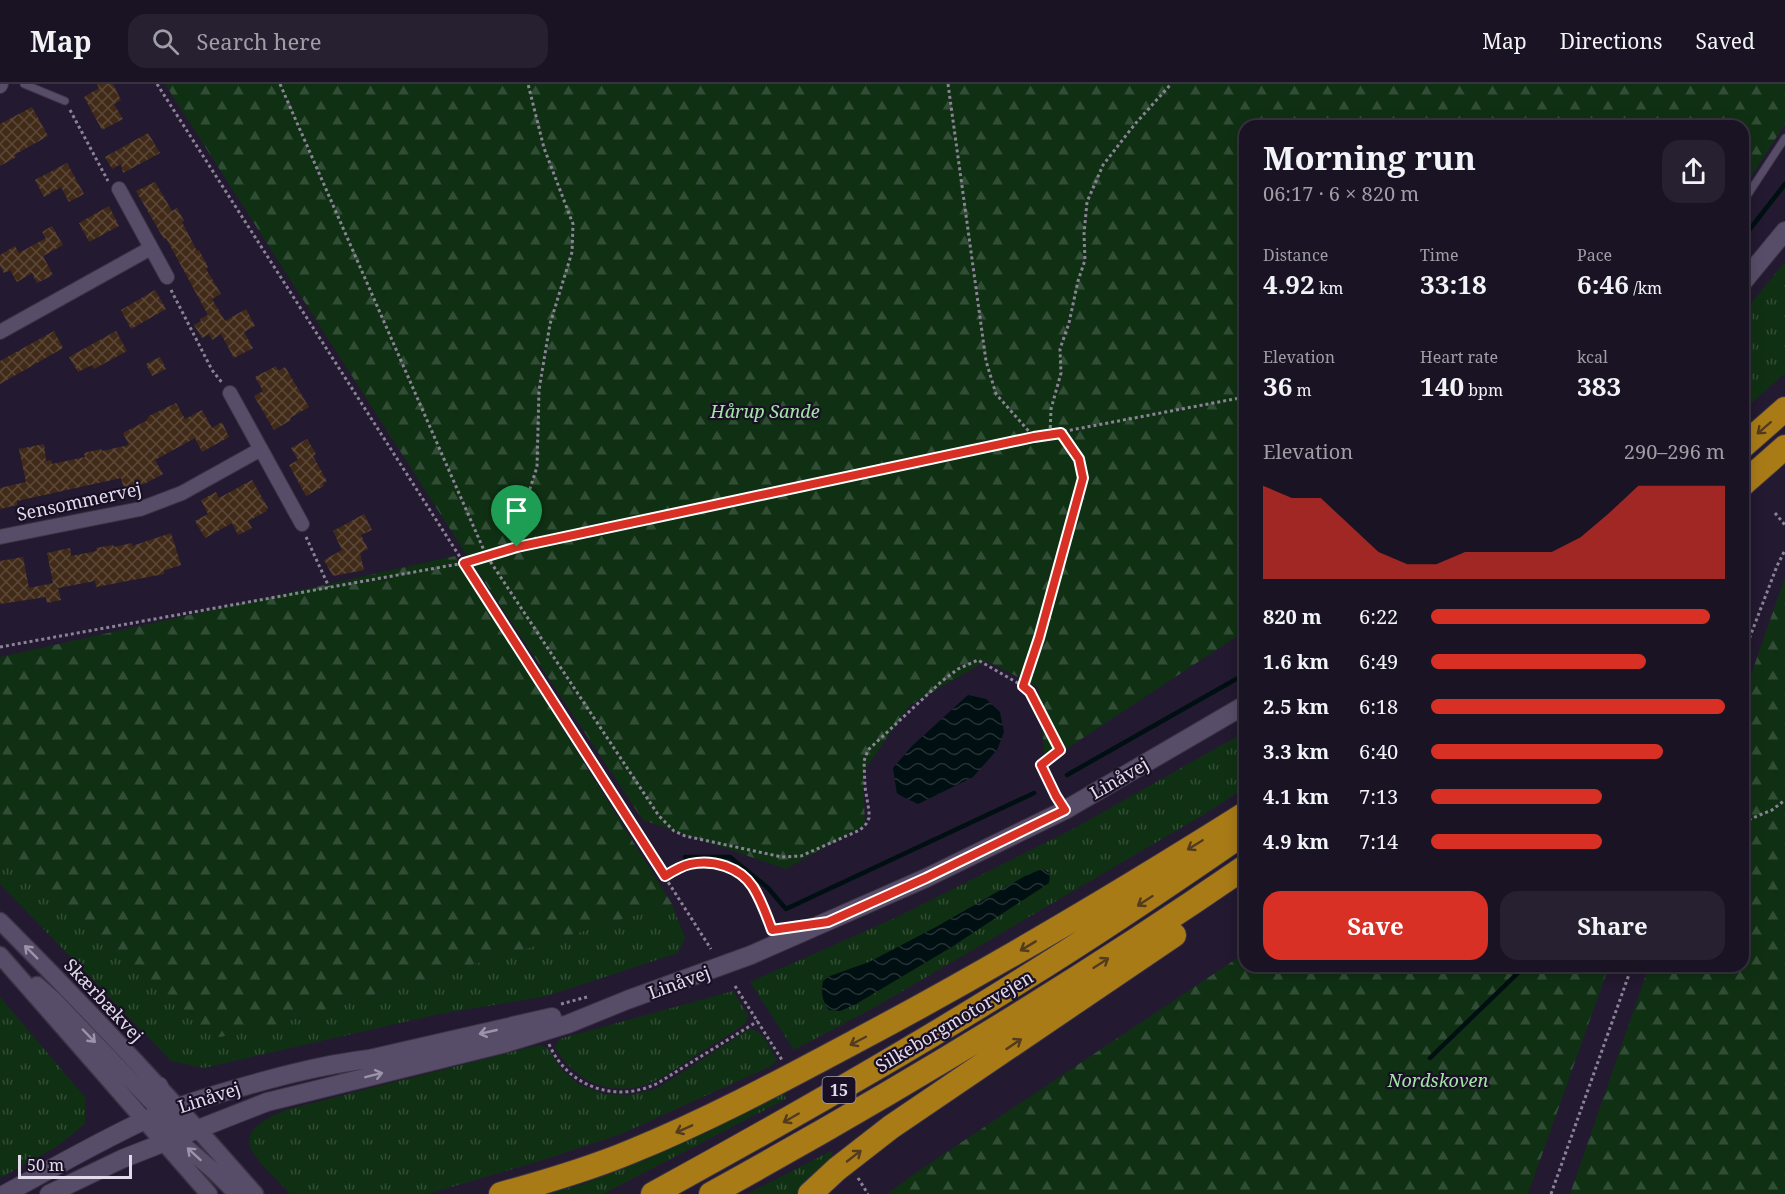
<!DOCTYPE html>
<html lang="en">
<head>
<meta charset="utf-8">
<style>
  body { margin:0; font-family:"Noto Serif",serif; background:#272031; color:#f1f3f6; height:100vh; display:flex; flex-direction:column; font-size:22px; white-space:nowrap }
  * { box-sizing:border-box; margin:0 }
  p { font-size:20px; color:#9f9ea6 }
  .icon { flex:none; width:33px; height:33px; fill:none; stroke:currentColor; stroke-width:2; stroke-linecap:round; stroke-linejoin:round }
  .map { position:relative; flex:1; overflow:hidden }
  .details { position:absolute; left:1239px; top:36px; width:510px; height:852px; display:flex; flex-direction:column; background:#1a1324; border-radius:18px; box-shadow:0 3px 15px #0003,0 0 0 2px #383241 }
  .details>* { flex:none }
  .scale { position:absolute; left:18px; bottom:15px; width:114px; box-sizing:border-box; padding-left:6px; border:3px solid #e1dbeb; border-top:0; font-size:16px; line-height:21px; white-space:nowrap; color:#e1dbeb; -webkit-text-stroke:4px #1a1026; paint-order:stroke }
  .pin { position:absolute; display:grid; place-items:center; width:51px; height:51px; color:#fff; margin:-62px -26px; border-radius:50% 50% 50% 0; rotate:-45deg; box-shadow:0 0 6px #0007 }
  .pin .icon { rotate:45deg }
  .round { display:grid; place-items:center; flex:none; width:63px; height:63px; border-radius:18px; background:#272031 }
  .summary { display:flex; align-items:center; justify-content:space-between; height:102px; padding:0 24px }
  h1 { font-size:33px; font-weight:700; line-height:45px }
  .stats { display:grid; grid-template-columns:repeat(3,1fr); gap:9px; height:102px; padding:6px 24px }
  .stats div { display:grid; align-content:center }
  .stats b { font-size:26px; font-weight:700 }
  .stats small { font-size:16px; font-weight:400 }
  .stats p { font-size:16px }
  .chart { height:168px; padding:12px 24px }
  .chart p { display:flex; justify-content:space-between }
  .chart svg { width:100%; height:108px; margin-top:6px; fill:#d93025; opacity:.7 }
  .cta { display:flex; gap:12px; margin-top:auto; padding:12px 24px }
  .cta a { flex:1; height:69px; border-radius:18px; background:#d93025; color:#fff; font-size:24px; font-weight:700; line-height:69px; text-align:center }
  .cta a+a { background:#272031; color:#f1f3f6 }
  ul { padding:0 24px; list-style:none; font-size:20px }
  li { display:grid; grid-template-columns:96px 72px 1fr; align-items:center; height:45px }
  li i { height:15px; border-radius:8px; background:#d93025 }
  header { display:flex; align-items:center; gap:36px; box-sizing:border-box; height:84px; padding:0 30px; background:#1a1324; border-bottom:2px solid #383241 }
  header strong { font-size:28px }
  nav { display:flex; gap:33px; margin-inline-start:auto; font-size:21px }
  .search { width:420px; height:54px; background:#272031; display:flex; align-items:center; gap:15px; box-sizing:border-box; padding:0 21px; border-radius:18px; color:#9f9ea6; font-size:22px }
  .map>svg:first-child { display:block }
  .grass { fill:url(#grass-tufts) }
  .forest { fill:url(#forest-firs) }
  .water { fill:url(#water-waves) }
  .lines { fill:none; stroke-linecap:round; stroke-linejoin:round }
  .stream { stroke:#000f12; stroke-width:4.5 }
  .building { fill:url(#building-cross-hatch) }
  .service-casing { stroke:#3c3346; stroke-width:9 }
  .minor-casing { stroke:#3c3346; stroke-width:16 }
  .tertiary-casing { stroke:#3c3346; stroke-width:19 }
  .secondary-casing { stroke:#3c3346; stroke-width:20 }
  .motorway-casing { stroke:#3c3346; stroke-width:26 }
  .path { stroke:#8a8396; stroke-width:3; stroke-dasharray:3 3; stroke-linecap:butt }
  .service { stroke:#584d68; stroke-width:7 }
  .minor { stroke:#584d68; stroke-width:14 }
  .tertiary { stroke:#584d68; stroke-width:16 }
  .secondary { stroke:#584d68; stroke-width:18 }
  .motorway { stroke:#a87b17; stroke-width:24 }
  .oneway { stroke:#533b20 }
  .oneway2 { stroke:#9c94aa }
  .route-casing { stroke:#fff; stroke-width:12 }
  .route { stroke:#d93025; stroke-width:8 }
  .labels { text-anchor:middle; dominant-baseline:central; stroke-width:4.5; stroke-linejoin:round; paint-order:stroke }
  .shield { fill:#1a1026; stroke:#a59eb0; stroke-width:1.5 }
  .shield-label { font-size:16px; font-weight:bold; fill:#e1dbeb }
  .park-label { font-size:18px; font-style:italic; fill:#a3e5a5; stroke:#1a1026 }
  .street-label { font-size:18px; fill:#e1dbeb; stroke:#1a1026 }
</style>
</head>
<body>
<header>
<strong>Map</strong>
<div class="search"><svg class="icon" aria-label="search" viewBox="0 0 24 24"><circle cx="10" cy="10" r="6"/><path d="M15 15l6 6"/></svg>Search here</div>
<nav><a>Map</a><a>Directions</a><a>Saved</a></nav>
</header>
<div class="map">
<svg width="1785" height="1110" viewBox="0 0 1785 1110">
  <defs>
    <pattern id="grass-tufts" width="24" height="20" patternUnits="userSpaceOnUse" patternTransform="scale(1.5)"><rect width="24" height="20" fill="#103013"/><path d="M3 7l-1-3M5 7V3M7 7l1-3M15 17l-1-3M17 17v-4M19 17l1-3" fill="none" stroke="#324d36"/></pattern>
    <pattern id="forest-firs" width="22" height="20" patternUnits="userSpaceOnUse" patternTransform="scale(1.5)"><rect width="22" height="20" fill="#103013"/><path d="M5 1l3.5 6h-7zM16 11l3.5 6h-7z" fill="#324d36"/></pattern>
    <pattern id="water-waves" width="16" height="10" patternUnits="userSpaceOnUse" patternTransform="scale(1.5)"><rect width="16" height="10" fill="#000f12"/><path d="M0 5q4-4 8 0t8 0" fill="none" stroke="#253135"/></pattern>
    <pattern id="building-cross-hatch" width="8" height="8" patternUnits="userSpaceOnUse" patternTransform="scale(1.5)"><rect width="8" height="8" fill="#412b18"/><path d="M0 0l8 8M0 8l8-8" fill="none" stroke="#5c493a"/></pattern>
  </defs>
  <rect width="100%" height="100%" fill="#231930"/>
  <!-- grass -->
  <path class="grass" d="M1785,178V289L1743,327V229Z
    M1245,648V704L1203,731L877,922L794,966L750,898L895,834L1071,746Z
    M0,761L114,866L258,946L672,820L685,854L678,869L547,912L439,930L204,984L171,977L0,800Z
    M733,907L748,931L746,939C729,951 712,961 695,972C683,980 671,989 659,995C618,1016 579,1002 555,964L559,955Z
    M0,913L85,1013V1040L56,1063L0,1094Z
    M749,945C764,945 770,965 777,976L771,982L621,1050L540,1077L428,1110H290C256,1072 219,1051 289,1025L539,961L547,964L563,987L580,1001L605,1010L630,1011L656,1005L666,999Z
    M784,1007L786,1015L603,1110H549L589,1098Z
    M831,1067L836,1077L798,1110H747Z"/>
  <!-- forest -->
  <path class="forest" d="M165,0H1785V40L1743,105V42H1245V547L1045,679L1038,603L986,577L910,621L863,688L865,741L786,785L643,736L466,470Z
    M455,472L672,820L258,946L214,954L114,866L0,761V573Z
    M1785,493V1110H1570L1649,882H1743V614Z
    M1245,869V882H1609L1528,1110H887L914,1090Z"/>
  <!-- water -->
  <path class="water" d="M968,611L986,615L1000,628L1004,648L997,666L973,693L918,720L897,710L893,684L912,662Z
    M1042,785L1050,789L1049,799L950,864L856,920L840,927L829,926C822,916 821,909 823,897L830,892L869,878L936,843L1025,792Z"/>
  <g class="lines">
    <!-- stream -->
    <path class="stream" d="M1743,154L1785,100
      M1067,691L1245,590
      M685,773H730L768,804L786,825L1034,709
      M1430,974L1525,882"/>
  </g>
  <!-- building -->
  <path class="building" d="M97,0H113L121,16L114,20L123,35L102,46L84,13L99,4Z
    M32,23L48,52L14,71L16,73L0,82V40Z
    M148,49L160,69L123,89L121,80L112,85L105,73Z
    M67,79L84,110L69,118L61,103L44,113L35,96Z
    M155,98L172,127L177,124L184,137L182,138L197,167L199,166L208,183L206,185L221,210L212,215L225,237L246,225L255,242L244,248L253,264L234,274L221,250L212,256L209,250L202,254L194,241L201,237L200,235L208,231L166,154L164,155L136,107Z
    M109,122L119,142L89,158L79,139Z
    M52,142L63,161L43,172L53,191L37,199L32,189L17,198L10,186L4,189L0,182V171L15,162L19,169L46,154L42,148Z
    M155,206L166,225L131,245L121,226Z
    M54,247L63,264L0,300V277Z
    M116,247L127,267L94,285L92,281L78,288L69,273Z
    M160,273L166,285L152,292L146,280Z
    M276,282L278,287L285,283L309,323L290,334L291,336L274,346L254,312L263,307L255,293Z
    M176,319L185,335L202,326L212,344L222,338L229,353L202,368L195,354L155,376L163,390L144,400L124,405L121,394L17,417V421L0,425V404L26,398L19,365L44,360L46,377L51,376L52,380L85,373L84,369L101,365L102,367L129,361L123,349L146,337L149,332Z
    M307,355L316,370L313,372L327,397L323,399L324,402L306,412L289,381L298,376L291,364Z
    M252,396L268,424L266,426L267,427L248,437L252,444L238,451L232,439L205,454L195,437L208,430L201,416L216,408L219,414Z
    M364,430L372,446L361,451L368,465L360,469L364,486L333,492L324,476L342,466L333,447Z
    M171,449L181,481L163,487L164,490L96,503L95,497L58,504L61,516L47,519L46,513L0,520V477L23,473L29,504L53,499L47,469L70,464L71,472L97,467L96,464L113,461L114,463L132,459V462Z"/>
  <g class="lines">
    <defs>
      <path id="service" d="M24,0L65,17
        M1743,118L1785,54
        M1060,666L1041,681L1056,712L1065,726"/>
      <path id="minor" d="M0,2L1,0
        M119,105L167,193
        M0,248L151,164
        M230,309L302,440
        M0,453L140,425L182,409L261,365"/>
      <path id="tertiary" d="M0,837C88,925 173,1016 255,1110
        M0,871L209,1110
        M37,901L54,916L170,1037L179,1042L198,1044
        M166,1046L215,1088L237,1110"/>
      <path id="secondary" d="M1743,198L1785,147
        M156,1038C164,1025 164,1016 159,1002
        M5,1110C51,1085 96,1059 143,1037C168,1025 195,1017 221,1009C269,995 319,981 369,975L552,933
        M49,1110L122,1075L267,1018L506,959L568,940L627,916L751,871L926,794L1065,726L1245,621"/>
      <path id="motorway" d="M1743,362L1785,325
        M1743,400L1785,363
        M501,1110C545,1098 589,1085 630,1068C709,1036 783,996 858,956C990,886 1118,810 1245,730
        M653,1110C777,1042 901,972 1022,896C1095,851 1166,803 1237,754
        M711,1110C894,1009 1072,902 1245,783
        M810,1110L837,1085L891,1043L1174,851"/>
    </defs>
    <!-- service casing -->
    <use href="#service" class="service-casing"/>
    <!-- minor casing -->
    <use href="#minor" class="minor-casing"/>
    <!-- tertiary casing -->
    <use href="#tertiary" class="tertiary-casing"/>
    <!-- secondary casing -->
    <use href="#secondary" class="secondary-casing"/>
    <!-- motorway casing -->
    <use href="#motorway" class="motorway-casing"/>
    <!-- path -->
    <path class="path" d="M157,0L711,865
      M280,0L486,471L659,732L674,747L685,752L782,773L801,772L860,746L866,740L869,734V727L865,703L864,677L868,666L942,597L958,585L978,576L1023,602
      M948,0L986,277L996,310L1034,353
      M70,26L108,97
      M171,206L212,286L223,300
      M1050,350L1051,325L1061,289L1060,265L1069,239L1078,197L1085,176L1084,150L1087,118L1103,81L1135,40L1171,0
      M1775,429L1785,441
      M306,453L329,503
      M517,463L515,451L537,383L539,306L550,240L572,168L573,140L544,64L528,0
      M0,563L464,479L517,463L1034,353L1245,313
      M1743,571L1777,482L1785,466
      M1056,658L1031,608L1023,602L1039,554L1083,394L1079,375L1061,349
      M1743,738L1772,726L1785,716
      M666,792C694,775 729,772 751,801C760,813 766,831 771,844
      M735,902L782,976
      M561,920L587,913
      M549,960C567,1003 617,1020 658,999L758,937
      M858,1094L868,1110
      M1551,1110L1632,882"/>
    <!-- service -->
    <use href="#service" class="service"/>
    <!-- minor -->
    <use href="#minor" class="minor"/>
    <!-- tertiary -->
    <use href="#tertiary" class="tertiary"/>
    <!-- secondary -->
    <use href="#secondary" class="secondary"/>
    <!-- motorway -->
    <use href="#motorway" class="motorway"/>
  </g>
  <!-- one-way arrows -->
  <defs><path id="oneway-shaft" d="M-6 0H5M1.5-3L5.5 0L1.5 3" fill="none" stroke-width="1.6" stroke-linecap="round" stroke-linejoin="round" transform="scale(1.5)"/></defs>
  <g class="oneway">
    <use href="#oneway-shaft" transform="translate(1764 344) rotate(139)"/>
    <use href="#oneway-shaft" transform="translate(1195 761) rotate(148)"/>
    <use href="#oneway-shaft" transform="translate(1145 817) rotate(147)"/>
    <use href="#oneway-shaft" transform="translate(1028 862) rotate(149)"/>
    <use href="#oneway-shaft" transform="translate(1101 879) rotate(-33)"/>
    <use href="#oneway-shaft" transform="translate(858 957) rotate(152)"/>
    <use href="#oneway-shaft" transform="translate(1014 960) rotate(-34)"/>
    <use href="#oneway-shaft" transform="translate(791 1034) rotate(150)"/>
    <use href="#oneway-shaft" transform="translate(684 1045) rotate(156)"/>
    <use href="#oneway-shaft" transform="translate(854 1072) rotate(-38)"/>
  </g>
  <g class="oneway2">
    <use href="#oneway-shaft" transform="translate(31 868) rotate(-135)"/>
    <use href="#oneway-shaft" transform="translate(488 948) rotate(167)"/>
    <use href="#oneway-shaft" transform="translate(89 952) rotate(46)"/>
    <use href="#oneway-shaft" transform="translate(374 991) rotate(-14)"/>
    <use href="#oneway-shaft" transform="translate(194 1070) rotate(-138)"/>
  </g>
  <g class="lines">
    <defs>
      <path id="route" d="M1061,349L1079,375L1083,394L1039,554L1023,602L1030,608L1060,666L1041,681L1056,712L1065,726L926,794L828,838L772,846C767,832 761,816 753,803C740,783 713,775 690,780C681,782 673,787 665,792L464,479L517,463L1034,353Z"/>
    </defs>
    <!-- route casing -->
    <use href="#route" class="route-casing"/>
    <!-- route -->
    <use href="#route" class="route"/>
  </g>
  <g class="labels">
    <!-- shield labels -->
    <rect class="shield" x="822.5" y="993" width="33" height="26" rx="4.5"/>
    <g class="shield-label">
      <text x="839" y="1006">15</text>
    </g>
    <!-- park labels -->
    <g class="park-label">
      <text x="765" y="327">Hårup Sande</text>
      <text x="1438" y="996">Nordskoven</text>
    </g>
    <!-- street labels -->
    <g class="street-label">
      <text transform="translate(79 417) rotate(-12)">Sensommervej</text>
      <text transform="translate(1119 694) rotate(-30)">Linåvej</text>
      <text transform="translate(679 898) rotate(-20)">Linåvej</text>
      <text transform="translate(104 916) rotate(47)">Skærbækvej</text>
      <text transform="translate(954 937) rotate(-31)">Silkeborgmotorvejen</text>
      <text transform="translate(209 1013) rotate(-18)">Linåvej</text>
    </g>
  </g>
</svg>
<div class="scale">50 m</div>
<div class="pin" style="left:517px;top:463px;background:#1e9e55"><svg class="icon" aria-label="arrive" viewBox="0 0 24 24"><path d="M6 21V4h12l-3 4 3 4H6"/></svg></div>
<section class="details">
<div class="summary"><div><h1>Morning run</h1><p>06:17 · 6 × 820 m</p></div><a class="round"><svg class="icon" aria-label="share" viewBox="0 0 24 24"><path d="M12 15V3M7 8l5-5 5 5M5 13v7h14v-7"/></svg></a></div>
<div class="stats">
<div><p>Distance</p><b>4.92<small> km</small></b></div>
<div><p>Time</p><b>33:18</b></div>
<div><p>Pace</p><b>6:46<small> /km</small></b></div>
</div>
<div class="stats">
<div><p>Elevation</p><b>36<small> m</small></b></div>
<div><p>Heart rate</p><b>140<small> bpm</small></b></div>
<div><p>kcal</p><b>383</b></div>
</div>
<div class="chart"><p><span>Elevation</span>290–296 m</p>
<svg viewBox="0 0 160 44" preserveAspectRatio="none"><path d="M0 44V6L10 11L20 11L30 22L40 33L50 38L60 38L70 33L80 33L90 33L100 33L110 27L120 17L130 6L140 6L150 6L160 6V44z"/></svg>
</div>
<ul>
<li><b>820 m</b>6:22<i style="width:95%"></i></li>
<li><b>1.6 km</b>6:49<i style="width:73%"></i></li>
<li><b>2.5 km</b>6:18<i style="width:100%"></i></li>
<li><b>3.3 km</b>6:40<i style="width:79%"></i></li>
<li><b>4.1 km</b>7:13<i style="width:58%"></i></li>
<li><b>4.9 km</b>7:14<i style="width:58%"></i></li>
</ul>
<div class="cta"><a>Save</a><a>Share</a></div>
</section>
</div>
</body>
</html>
